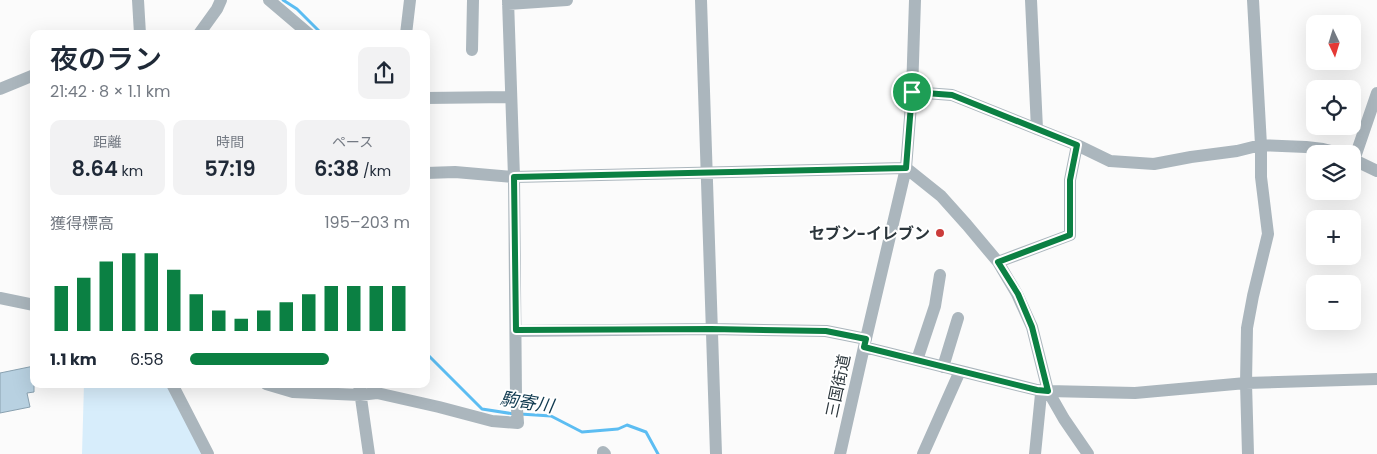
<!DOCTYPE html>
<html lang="ja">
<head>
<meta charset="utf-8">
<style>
  body { margin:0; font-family:Poppins,"Noto Sans JP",sans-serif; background:#f2f2f3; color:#1f2937; height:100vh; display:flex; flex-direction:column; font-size:19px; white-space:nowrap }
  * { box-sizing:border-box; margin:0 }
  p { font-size:16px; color:#747a83 }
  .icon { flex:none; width:28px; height:28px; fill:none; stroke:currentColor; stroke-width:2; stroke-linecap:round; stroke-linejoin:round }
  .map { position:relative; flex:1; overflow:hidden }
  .sheet { position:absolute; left:30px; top:30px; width:400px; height:358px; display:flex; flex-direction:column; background:#fff; border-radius:10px; box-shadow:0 5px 20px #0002 }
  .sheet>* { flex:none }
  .needle { width:32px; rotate:176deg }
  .tools { position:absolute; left:1306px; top:15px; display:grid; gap:10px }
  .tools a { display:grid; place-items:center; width:55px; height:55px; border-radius:10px; background:#fff; box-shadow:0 5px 20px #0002; font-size:25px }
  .pin { position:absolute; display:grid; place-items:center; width:42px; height:42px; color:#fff; margin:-21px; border:2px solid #fff; border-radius:50%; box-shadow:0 1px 5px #0007 }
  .round { display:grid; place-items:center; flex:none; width:52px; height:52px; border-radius:10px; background:#f2f2f3 }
  .overview { display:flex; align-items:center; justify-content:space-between; height:85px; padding:0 20px }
  h1 { font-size:28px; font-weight:600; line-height:38px }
  .stats { display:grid; grid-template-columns:repeat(3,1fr); gap:8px; height:85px; padding:5px 20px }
  .stats div { display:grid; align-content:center; border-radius:10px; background:#f2f2f3; text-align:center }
  .stats b { font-size:21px; font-weight:600 }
  .stats small { font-size:14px; font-weight:400 }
  .stats p { font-size:14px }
  .chart { height:140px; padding:10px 20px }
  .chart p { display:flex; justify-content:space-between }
  .chart svg { width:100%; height:90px; margin-top:5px; stroke:#0b8043; stroke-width:6 }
  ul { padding:0 20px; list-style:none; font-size:16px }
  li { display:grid; grid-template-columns:80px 60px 1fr; align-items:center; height:38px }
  li i { height:12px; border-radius:6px; background:#0b8043 }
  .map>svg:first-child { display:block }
  .green { fill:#d7edfb }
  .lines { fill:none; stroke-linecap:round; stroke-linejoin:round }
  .stream { stroke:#5cbdf2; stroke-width:3 }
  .building { fill:#b8d1e1; stroke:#89a1b0 }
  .minor { stroke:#abb6bd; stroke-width:12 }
  .route-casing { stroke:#fff; stroke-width:10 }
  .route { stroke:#0b8043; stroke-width:6 }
  .poi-dot { fill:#cb3c3b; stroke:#fff; stroke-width:2 }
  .labels { text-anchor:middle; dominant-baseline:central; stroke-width:4; stroke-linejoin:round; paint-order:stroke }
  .poi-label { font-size:16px; font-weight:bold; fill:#2c363c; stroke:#fff; text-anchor:end }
  .street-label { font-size:16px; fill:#2c363c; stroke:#fff }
  .water-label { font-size:18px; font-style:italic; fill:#0f394f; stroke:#fff }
</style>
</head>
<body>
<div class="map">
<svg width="1377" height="454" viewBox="0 0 1377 454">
  <rect width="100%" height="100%" fill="#fbfbfb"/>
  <!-- green -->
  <path class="green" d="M84,384H168L203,454H82Z"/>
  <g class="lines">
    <!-- stream -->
    <path class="stream" d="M283,0L297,9L322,34
      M426,353L482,409L514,414
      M520,414L551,416L582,432L618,429L627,425L646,432L658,454"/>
  </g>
  <!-- building -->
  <path class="building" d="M34,366V392L27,393L30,407L0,413V373Z"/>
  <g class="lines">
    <!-- minor -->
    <path class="minor" d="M138,0L140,34
      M269,0L309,34
      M701,0L716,454
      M1031,0L1037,129
      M508,4L567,0
      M199,34L217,9L221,0
      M406,34L410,0
      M472,50L473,0
      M0,89L34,75
      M912,92L952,95L1077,145L1110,161L1154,164L1191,157L1237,151L1261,145L1306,147L1323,149L1343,154
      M426,98L511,97
      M1352,159L1377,171
      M1354,160L1377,93
      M426,173L455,172L514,177L906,168L941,196L967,225L998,262L1017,294L1032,327L1048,391L1064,419L1088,454
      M998,262L1070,235V180L1077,145
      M0,298L34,305
      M516,331L711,329L826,331L866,339
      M864,347L1037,390L1048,391L1135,393L1246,383L1377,379
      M917,360L935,306L940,275
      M943,367L958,318
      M172,384L208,454
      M266,384L293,392L360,395L377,393L439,407L492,421L518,423L516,396L514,177L508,0
      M359,384L369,454
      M603,454V452L605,454
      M840,454L864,347L906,168L912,92L915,0
      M923,454L960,371
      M1035,454L1041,394L1048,391
      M1248,454L1246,383L1247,328L1253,296L1268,234L1261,177V145L1253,0"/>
  </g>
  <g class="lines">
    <defs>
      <path id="route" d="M912,92L952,95L1077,145L1070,180V235L998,262L1018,294L1032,327L1048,391L1037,390L864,347L866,339L826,331L711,329L516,330L514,177L906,168Z"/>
    </defs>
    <!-- route casing -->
    <use href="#route" class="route-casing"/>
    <!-- route -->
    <use href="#route" class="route"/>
  </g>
  <!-- markers -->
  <circle class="poi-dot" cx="940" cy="233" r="5"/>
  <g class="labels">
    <!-- poi labels -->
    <g class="poi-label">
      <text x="930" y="233">セブン-イレブン</text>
    </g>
    <!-- street labels -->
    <g class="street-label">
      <text transform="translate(838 386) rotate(-78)">三国街道</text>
    </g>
    <!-- water labels -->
    <g class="water-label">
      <text transform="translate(527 402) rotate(9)">駒寄川</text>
    </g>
  </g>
</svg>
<div class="tools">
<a><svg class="needle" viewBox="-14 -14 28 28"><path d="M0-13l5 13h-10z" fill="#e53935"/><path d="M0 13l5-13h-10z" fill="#747a83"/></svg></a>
<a><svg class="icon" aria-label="locate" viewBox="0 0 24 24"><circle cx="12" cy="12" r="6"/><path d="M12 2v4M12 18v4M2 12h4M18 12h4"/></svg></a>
<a><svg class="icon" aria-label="layers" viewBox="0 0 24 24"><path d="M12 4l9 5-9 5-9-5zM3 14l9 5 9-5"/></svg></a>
<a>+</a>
<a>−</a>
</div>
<div class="pin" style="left:912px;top:92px;background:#1e9e55"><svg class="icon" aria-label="arrive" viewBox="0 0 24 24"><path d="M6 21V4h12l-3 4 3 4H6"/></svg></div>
<section class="sheet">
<div class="overview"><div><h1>夜のラン</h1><p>21:42 · 8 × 1.1 km</p></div><a class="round"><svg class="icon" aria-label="share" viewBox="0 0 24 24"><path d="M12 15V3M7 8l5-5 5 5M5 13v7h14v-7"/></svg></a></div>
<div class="stats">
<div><p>距離</p><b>8.64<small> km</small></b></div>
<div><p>時間</p><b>57:19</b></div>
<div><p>ペース</p><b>6:38<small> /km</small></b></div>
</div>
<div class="chart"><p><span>獲得標高</span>195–203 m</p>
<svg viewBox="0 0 160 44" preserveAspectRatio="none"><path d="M5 44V22M15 44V18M25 44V10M35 44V6M45 44V6M55 44V14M65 44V26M75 44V34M85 44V38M95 44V34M105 44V30M115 44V26M125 44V22M135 44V22M145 44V22M155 44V22"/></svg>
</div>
<ul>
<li><b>1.1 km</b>6:58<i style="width:63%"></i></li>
</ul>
</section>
</div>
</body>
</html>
